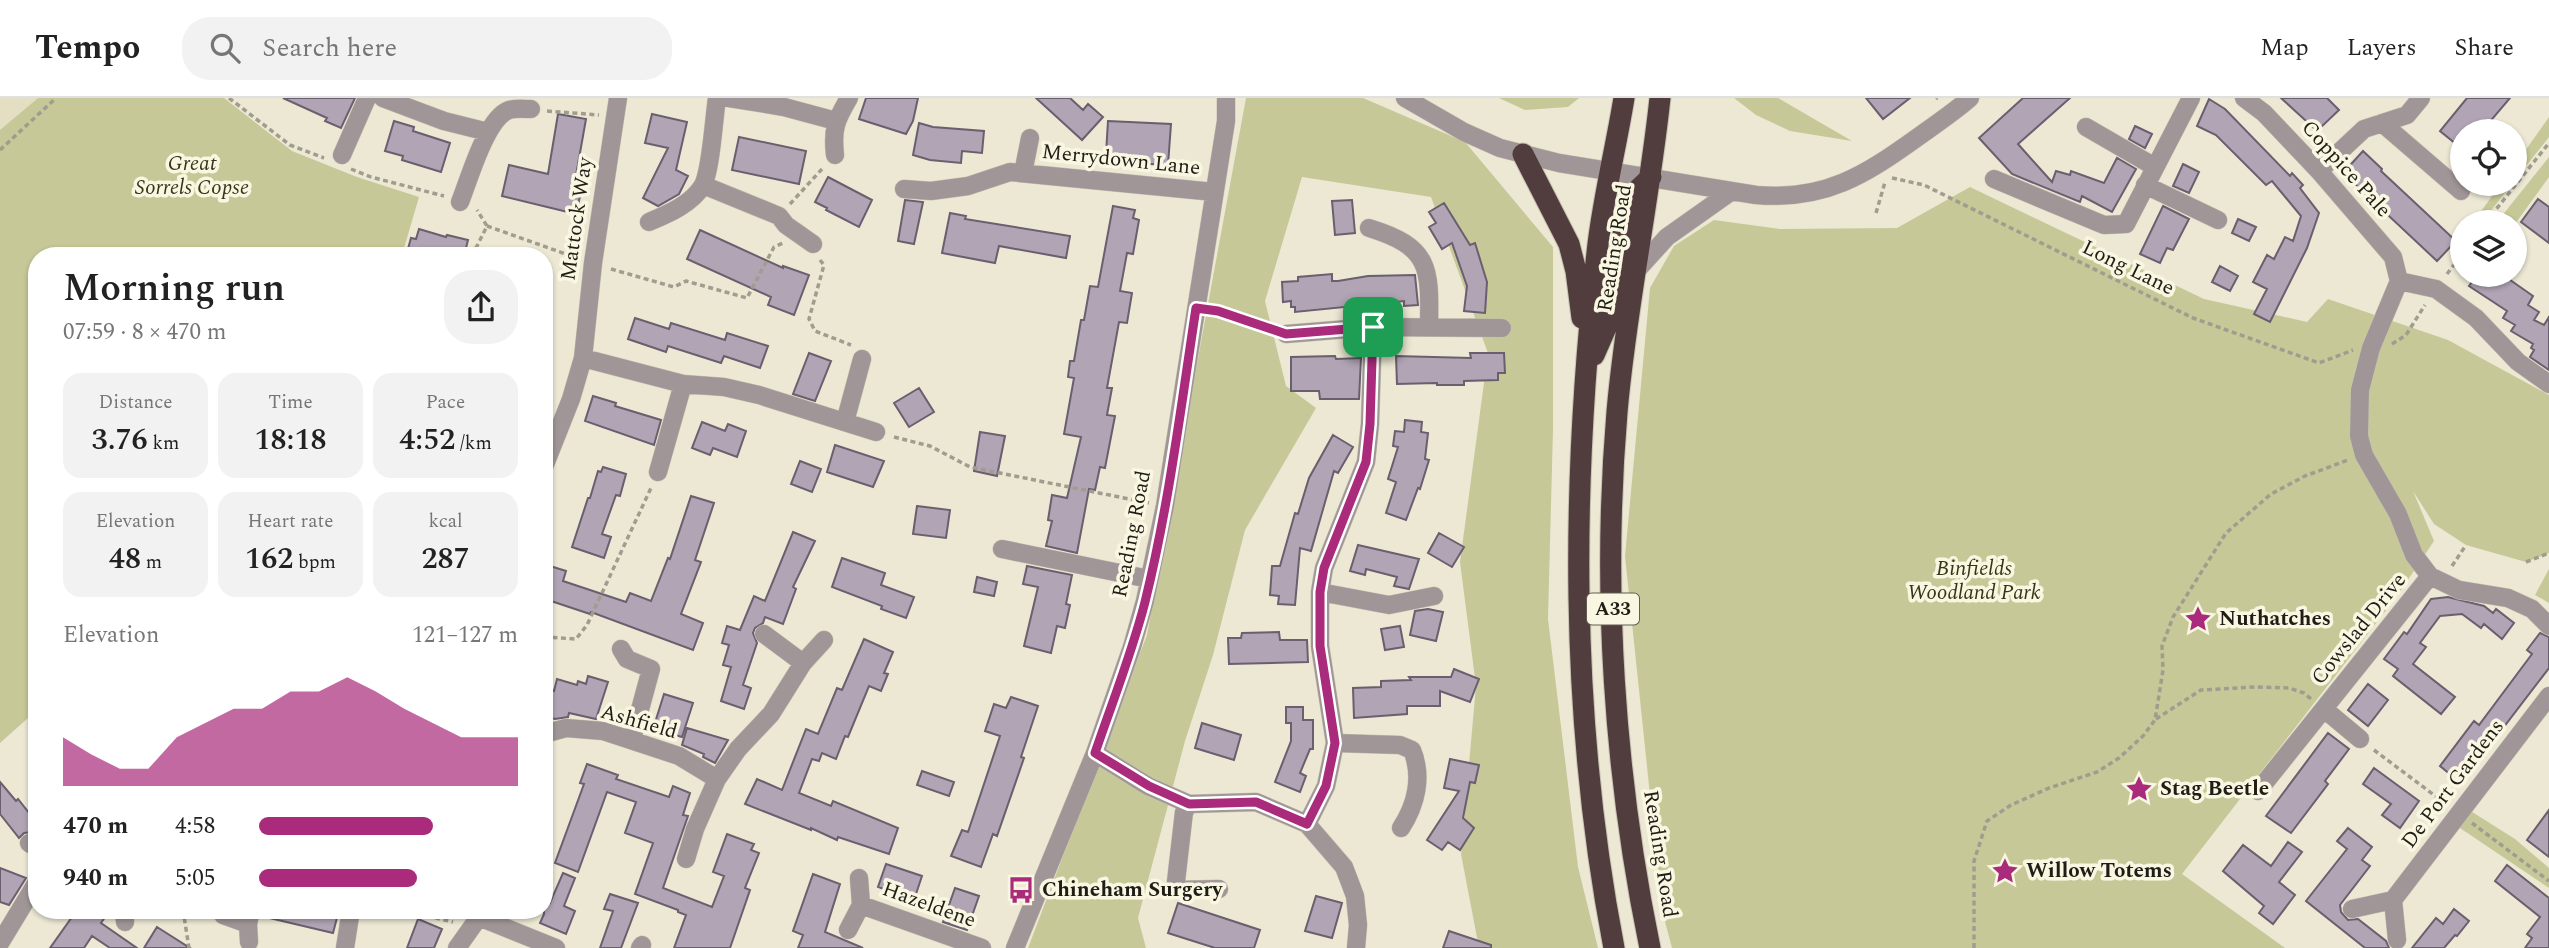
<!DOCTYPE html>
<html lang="en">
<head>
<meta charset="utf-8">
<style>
  body { margin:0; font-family:Spectral,serif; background:#f2f2f2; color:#222; height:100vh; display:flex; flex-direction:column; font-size:26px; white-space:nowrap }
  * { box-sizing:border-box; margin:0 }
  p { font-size:23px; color:#767676 }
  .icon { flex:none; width:38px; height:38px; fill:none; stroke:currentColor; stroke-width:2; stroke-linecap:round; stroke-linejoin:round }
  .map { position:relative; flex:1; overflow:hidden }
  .panel { position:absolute; left:28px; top:149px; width:525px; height:672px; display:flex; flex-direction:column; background:#fff; border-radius:28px; box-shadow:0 2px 5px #0004 }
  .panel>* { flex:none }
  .fabs { position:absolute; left:2450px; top:21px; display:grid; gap:14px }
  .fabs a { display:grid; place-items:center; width:77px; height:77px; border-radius:50%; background:#fff; box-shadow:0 2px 5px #0004; font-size:35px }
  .pin { position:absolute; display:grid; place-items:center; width:60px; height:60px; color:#fff; margin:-30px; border-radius:14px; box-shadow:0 4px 10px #0006 }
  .round { display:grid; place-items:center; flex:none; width:74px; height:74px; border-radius:28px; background:#f2f2f2 }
  .headline { display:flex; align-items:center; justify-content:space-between; height:119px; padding:0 35px }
  h1 { font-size:38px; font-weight:600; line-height:52px }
  .stats { display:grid; grid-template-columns:repeat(3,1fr); gap:10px; height:119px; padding:7px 35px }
  .stats div { display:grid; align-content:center; border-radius:18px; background:#f2f2f2; text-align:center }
  .stats b { font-size:30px; font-weight:600 }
  .stats small { font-size:19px; font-weight:400 }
  .stats p { font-size:19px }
  .chart { height:196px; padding:14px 35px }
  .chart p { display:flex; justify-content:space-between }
  .chart svg { width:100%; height:126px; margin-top:7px; fill:#aa2b7b; opacity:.7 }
  ul { padding:0 35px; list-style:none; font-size:23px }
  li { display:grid; grid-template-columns:112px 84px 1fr; align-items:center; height:52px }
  li i { height:18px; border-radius:9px; background:#aa2b7b }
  header { display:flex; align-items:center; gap:42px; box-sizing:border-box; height:98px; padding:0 35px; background:#fff; border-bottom:2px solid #e0e0e0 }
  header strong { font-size:33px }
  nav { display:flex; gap:38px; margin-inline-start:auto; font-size:24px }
  .search { width:490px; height:63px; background:#f2f2f2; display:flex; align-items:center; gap:18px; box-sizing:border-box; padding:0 24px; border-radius:28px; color:#767676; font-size:26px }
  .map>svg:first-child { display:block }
  .built { fill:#e4dfc3 }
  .green { fill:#c6c898 }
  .building { fill:#b0a4b5; stroke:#695f6e; stroke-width:2 }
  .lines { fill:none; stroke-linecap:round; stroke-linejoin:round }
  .minor-casing { stroke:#c7c3b2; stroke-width:19 }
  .highway-casing { stroke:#c7c3b2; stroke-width:23 }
  .path { stroke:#a09d8e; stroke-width:3.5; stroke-dasharray:5 3.5; stroke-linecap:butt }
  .minor { stroke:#a19697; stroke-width:18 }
  .highway { stroke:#513d3e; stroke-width:21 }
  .route-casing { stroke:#fff; stroke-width:14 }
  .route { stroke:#aa2b7b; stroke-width:9 }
  .labels { text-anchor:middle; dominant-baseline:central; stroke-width:7; stroke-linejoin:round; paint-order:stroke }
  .shield { fill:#f9f6e1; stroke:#605e53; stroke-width:2 }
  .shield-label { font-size:19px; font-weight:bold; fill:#1f1d16 }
  .street-label { font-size:21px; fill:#1f1d16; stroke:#f9f6e1 }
  .park-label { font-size:21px; font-style:italic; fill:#353615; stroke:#f9f6e1 }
  .poi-label { font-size:21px; font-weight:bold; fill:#1f1d16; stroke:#f9f6e1; text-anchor:start }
</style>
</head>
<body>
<header>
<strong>Tempo</strong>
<div class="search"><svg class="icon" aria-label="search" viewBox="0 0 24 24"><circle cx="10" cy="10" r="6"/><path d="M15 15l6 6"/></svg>Search here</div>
<nav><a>Map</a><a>Layers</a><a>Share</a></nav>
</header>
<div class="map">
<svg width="2549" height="850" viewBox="0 0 2549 850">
  <rect width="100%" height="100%" fill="#ece8d4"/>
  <!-- built -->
  <path class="built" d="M0,0H38L0,32Z"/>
  <!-- green -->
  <path class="green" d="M38,0H224L292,53L357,79L419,99L402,157L37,158V612L0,645V32Z
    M1246,0H1363L1465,44L1553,149V331L1548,521L1578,769L1598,850H1479L1461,756L1476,588L1460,464L1488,255L1431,99L1302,79L1265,203L1286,288L1316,310L1245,432L1213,557L1185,643L1138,820L1146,850H1028L1147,537Z
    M1499,0H1579L1568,9L1525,12Z
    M1734,0H1778L1852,43L1790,33L1756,17Z
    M2549,19V39L2515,82V67Z
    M2549,59V79L2515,126L2497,124Z
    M2501,86H2512L2482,124H2473Z
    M1970,89L2204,201L2307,224L2328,201L2448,242L2549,297V455L2526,464L2466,447L2434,426L2413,393L2434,443L2397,498L2182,776L2285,850H1672L1662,812L1625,458L1650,190L1674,148L1714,122L1780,131L1897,130Z
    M2549,471V505L2535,497Z
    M2469,712L2515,741L2549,770V790L2457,728Z"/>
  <!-- building -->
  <path class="building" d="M283,0H355L341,30L325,23L327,20Z
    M866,0H918L913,23L906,36L859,21Z
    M1036,0H1070L1083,12L1088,6L1103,19L1082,42Z
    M1866,0H1910L1883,21Z
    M2023,0H2070L2018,46L2052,84L2056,73L2070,77L2071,73L2104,85L2117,60L2136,71L2112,114L2082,98L2080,104L2012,76L1979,40Z
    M2281,0H2327L2339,12L2317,33Z
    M2467,0H2510L2482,33H2462V51L2440,33Z
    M2209,1L2225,11L2290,78L2292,75L2303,87L2300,90L2319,115L2307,150L2270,224L2254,216L2267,191L2253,184L2267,157L2274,161L2285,139L2293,143L2301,118L2272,83L2266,87L2216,37L2197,28Z
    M558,16L586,21L575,83L583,85L576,116L502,98L509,67L548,76Z
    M652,16L687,24L676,72L688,78L679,96L658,108L643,100L668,50L645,45Z
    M394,23L414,29L413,33L450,45L441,74L402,62L403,58L385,53Z
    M1108,23L1171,26L1168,67L1133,65L1134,58L1106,56Z
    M919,25L933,29L984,33L982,55L962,53L961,65L930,62L913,57Z
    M2135,28L2152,36L2145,50L2129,41Z
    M739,39L806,53L799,86L732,72Z
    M2363,53L2382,71L2381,73L2456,143L2437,163L2343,75Z
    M2183,66L2199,74L2189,95L2173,88Z
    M828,79L872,102L859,129L826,112L827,110L815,104Z
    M2538,101L2549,109V145L2521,124Z
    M905,102L923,104L914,146L898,143Z
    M1352,102L1355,135L1335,137L1332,103Z
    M1444,105L1470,147L1475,145L1487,184L1485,215L1464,213L1467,188L1452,145L1442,151L1429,129L1436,125L1429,114Z
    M1113,108L1135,112L1133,120L1139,122L1133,156L1127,155L1120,193L1132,195L1127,225L1119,224L1107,290H1112L1107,317L1115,318L1105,370L1100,369L1095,392L1089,391L1077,455L1046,448L1052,423L1048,422L1052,397L1067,400L1081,339L1064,336L1074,280L1068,279L1070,263H1074L1081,222H1084L1090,188L1098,189Z
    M2163,108L2189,121L2173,152L2167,150L2160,165L2140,156Z
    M950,115L966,118L965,121L1070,138L1066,160L999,148L995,165L942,155Z
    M2238,121L2256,129L2249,143L2232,135Z
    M419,131L446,139L447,137L468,142L464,158H406L411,140L416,141Z
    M700,132L783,170V168L809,177L794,217L768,207L771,199L687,161Z
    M2220,168L2238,178L2230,193L2212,184Z
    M1332,176V183H1338L1368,178L1415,177L1418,207L1404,208V203L1295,214V209H1291V203L1283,204L1282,184L1298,183V179Z
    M2477,177H2503L2533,198L2528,207L2539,214L2534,222L2544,227L2549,219V272L2530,259L2534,252L2531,250L2533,246L2511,233L2515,227L2503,220L2507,213L2469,188Z
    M635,220L669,231L671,225L725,242L727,235L768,248L760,270L724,258L721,265L668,248L666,254L628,241Z
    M809,255L831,263L815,303L793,296Z
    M1470,255H1504L1505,275H1498V282L1464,283V287H1437V285L1397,286L1396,258L1471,260Z
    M1335,258L1336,261L1361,260L1359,301H1320L1319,293H1291V259Z
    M919,290L934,314L909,329L894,305Z
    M593,298L616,305L615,308L661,322L654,347L585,323Z
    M1405,322L1422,324L1421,334L1428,335L1425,361L1429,362L1420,391L1418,390L1406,422L1386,415L1396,384L1388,381L1398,349L1393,348L1395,333L1404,334Z
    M702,324L725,333L728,326L746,333L737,359L713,350L710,357L692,350Z
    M980,334L1005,338L997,378L974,373Z
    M1333,337L1353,349L1338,375L1334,373L1311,453L1300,450L1295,507L1278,506L1279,498L1270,497L1272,468H1280L1295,415L1298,416L1309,380Z
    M835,347L884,363L873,389L827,374Z
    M800,363L821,371L812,394L791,386Z
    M603,369L626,376L620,398L616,397L602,436L611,439L604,460L572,449L588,400H590L598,373L601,374Z
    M691,398L714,405L695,462L701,464L681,516L703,525L693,552L591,514L590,516L545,501L548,488L544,487V466L566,473L563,483L626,504L630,495L651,503L668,460L670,461Z
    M917,408L950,412L946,440L913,436Z
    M793,434L815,443L793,489L796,491L783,526L765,519L763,525L755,530L753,535L757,545L743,587L751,590L744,611L721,603L731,569L723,567L729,547L722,545L727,528L740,532L754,498L765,503Z
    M1439,435L1464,449L1452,469L1428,455Z
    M1358,447L1419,461L1409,491L1394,488L1397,479L1366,471L1365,477L1350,473Z
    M842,460L885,475L881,487L914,499L906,520L881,511L882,508L832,489Z
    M1027,468L1072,477L1066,506L1070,507L1065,530L1057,528L1051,555L1024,548L1038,489L1023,486Z
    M977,479L997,484L994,498L974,494Z
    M2448,499L2484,508L2493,515L2496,511L2514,525L2502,541L2484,526L2481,530L2462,516L2440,518L2420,545L2426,549L2413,566L2455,599L2441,616L2393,578L2398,571L2384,561L2404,534L2407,536L2431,501Z
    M1428,511L1443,514L1436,543L1410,537L1415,513Z
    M1400,528L1404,549L1385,552L1381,531Z
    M1279,534L1280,542H1307L1308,564L1229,566L1228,540H1241L1242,535Z
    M2540,535L2549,539V570L2461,685L2440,668L2474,623L2479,627L2532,556L2527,552Z
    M864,541L893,554L884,575L888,576L881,593L869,588L848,639L845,638L836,661L822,655L819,663L812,661L799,695L831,708L833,703L898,730L889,756L838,739L837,742L811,730V732L745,706L757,681L782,692L806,631L818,636L837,590L842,592Z
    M1454,571L1479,581L1470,604L1440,593V608H1407V616L1354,620L1353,590L1381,589V583L1411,582L1409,579H1451Z
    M588,578L608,584L596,621L569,615L568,619L555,621L544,618V590L554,593L557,581L577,587L578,583L586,586Z
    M2368,586L2388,602L2368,628L2348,612Z
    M664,596L693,605L682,639L653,631Z
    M1011,599L1038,608L1021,659L1024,660L997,738L993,736L981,769L951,758L962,732L968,734L1000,638L985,633L994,606L1006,610Z
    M1286,609H1303V622H1313V651H1310L1300,675L1306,678L1300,694L1275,684L1291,643V625H1286Z
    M1202,625L1241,637L1234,662L1195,650Z
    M687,630L728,642L715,665L703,659L704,656L682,647Z
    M2328,635L2349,651L2325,683L2328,686L2291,735L2266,718Z
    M1450,661L1479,667L1475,685L1470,684L1463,720L1474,730L1460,752L1448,744L1442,752L1427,742L1459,693L1444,690Z
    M587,666L618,677L616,681L669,699L673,688L690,695L683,717L688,718L663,790L712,809L724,778L713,774L727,736L754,746L751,752L759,755L745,790L750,792L730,850H674L686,817L678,814V812L635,796L653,745L625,735L636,704L607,694L578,774L555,765L584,686L580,685Z
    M2374,670L2419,703L2400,730L2382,717L2391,706L2363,686Z
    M922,673L954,684L949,698L917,687Z
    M0,684L16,703L18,701L37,725V730L32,734L24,735L19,740L0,716Z
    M2549,712V759L2527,742Z
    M2348,730L2372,749L2362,762L2370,768L2340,807L2341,814L2348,822L2358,821L2386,843L2389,850H2365L2306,803L2347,751L2337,743Z
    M2288,744L2302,754L2279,784L2295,797L2273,826L2259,815L2264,808L2223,773L2243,747L2271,768Z
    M886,766L922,778L914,802L878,789Z
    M2507,767L2549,800V850H2525L2532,840L2527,836L2540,819L2495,783Z
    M0,770L26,780L9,807L0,804Z
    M563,775L575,780L564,808L575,813L566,836L540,825L544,816V802L550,805Z
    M813,776L840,786L825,834L863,850H798L803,837L793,833Z
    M955,790L979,798L967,832L943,824Z
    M610,796L638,805L621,850H600L613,813L604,811Z
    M1316,798L1342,805L1332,840L1305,833Z
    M1178,805L1260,832L1254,850H1215L1168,835Z
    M2454,811L2469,823L2457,838L2455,837L2444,850H2412L2436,820L2443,826Z
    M77,812H110L101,825L137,850H110L92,838L84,850H50Z
    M262,812H339L333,835L261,818Z
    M418,821L442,831L434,850H407Z
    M157,829L190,850H144Z
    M1449,833L1491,847V850H1443Z"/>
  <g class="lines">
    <defs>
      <path id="minor" d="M383,0L444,23L488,34
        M729,0L784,9L836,23
        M1405,0L1464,34L1500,50L1559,65L1756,97C1825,103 1865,77 1918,39C1936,26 1954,14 1970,0
        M2244,0L2264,15L2319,73L2393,159L2399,183
        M2382,25L2461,93
        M2086,29L2155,69
        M342,57L367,0
        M835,57C832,31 836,22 849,0
        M2319,73L2364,31L2407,17L2421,0
        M1023,75L1030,40
        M1994,81L2104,127L2126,126L2191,0
        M703,87L779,118L786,127L813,146
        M2145,87L2218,122
        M904,91L931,93L968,88L1010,74L1214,94
        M460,104C469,82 486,20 509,12C515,10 524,11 531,11
        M649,124C668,116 692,106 703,87C711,72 714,19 717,0
        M1369,130C1431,149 1430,170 1429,229
        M1637,172L1667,139L1732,93
        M2399,183L2371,250L2360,292L2359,338L2364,357L2398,416L2414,457L2430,478L2459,492L2508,500L2532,511L2549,528
        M2399,183L2436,191L2476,220L2518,264L2549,286
        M1286,236L1373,229L1502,230
        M583,260L683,286L724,289L759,297L876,334
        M845,324L862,261
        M544,369L571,301L583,260L593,165L618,0
        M658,374L683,286
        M1002,451L1149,481
        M1320,494L1389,507L1434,498
        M764,536L803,565
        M621,551L627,561L651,571L632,641
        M2324,611L2360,641
        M544,636L566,630L603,633L679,658L717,681
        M1335,645L1400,647L1412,652C1423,679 1416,707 1401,730
        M1095,655L1148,688L1189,706L1256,704L1307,726L1344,769L1355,798L1358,827L1356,850
        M2258,693L2430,478
        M1189,706L1184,714L1175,792L1219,791
        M1307,726L1326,688L1335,645L1320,548V494L1324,470L1366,364L1370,326L1373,229
        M29,745L37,750
        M686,761L695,731L717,681L738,651L771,616L803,565L824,542
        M2393,802L2549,598
        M861,807L982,850
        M2352,811L2393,802L2397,842
        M124,812L125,824
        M223,817L248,826
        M481,820L556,850
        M848,832L861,807L859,780
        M249,844L248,826L251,812
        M0,845L37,784
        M345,850L351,812
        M457,850L484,812
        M640,850L642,847
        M1015,850L1095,655L1132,549L1145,503L1165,408L1226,23V0"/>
      <path id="highway" d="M1523,56L1569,146L1576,173L1582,220
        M1594,257L1609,223L1629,100L1651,79
        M1614,850C1569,617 1571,381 1598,146C1604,97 1616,49 1624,0
        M1650,850C1614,676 1602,491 1617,314C1626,209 1649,105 1660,0"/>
    </defs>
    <!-- minor casing -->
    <use href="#minor" class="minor-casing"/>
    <!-- highway casing -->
    <use href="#highway" class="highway-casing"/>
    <!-- path -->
    <path class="path" d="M229,0L290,47L324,60
      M1936,1L1937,0
      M547,13L599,17
      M0,52L56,0
      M351,71L371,79L444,98
      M1892,80L1924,87L2193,220L2319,265L2353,252
      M790,106L822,71
      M1876,115L1885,84
      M2486,124L2549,45
      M487,128L577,160
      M472,158L487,128L477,112
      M820,162L824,167L809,221L815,233L851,247
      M611,171L674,189L686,183L747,200L774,149L783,145
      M2447,176L2462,156
      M1212,212L1271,231
      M2392,246L2406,237L2425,207
      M894,339L930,348L970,369L1149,405
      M2526,464L2549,455
      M2452,468L2466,447
      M544,539L576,541L587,527L651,390
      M2156,621L2201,592L2256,589L2289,590L2304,595L2311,601
      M2374,652L2446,706
      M2472,725L2549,783
      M183,812L189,850
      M402,812L453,824
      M1974,850V763L1987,723L2011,707L2049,690L2097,674L2119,660L2143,638L2155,622L2163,572L2162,548L2173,519L2226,435L2271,396L2305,378L2348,362"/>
    <!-- minor -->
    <use href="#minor" class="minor"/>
    <!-- highway -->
    <use href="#highway" class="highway"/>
  </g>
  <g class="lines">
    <defs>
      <path id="route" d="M1196,210L1218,213L1286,236L1373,229L1370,326L1366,364L1324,470L1320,494V548L1335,645L1326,688L1307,726L1256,704L1189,706L1149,688L1095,655C1112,605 1132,555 1145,504C1169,407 1181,308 1196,210Z"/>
    </defs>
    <!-- route casing -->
    <use href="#route" class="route-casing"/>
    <!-- route -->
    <use href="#route" class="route"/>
  </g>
  <!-- icons -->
  <defs>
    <symbol id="sight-bare" viewBox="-9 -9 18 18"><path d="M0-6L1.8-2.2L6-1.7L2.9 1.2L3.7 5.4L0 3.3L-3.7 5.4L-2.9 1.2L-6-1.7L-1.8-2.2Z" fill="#aa2b7b" stroke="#f9f6e1" stroke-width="2.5" paint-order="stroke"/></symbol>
    <symbol id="bus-bare" viewBox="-9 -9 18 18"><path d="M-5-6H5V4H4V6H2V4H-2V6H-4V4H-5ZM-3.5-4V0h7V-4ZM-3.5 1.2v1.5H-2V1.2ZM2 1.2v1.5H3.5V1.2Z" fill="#aa2b7b" stroke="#f9f6e1" stroke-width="2.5" paint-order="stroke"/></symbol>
  </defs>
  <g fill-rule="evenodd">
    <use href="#sight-bare" x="2179" y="502" width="38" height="38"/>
    <use href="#sight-bare" x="2120" y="672" width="38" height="38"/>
    <use href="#sight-bare" x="1986" y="754" width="38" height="38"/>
    <use href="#bus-bare" x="1002" y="773" width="38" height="38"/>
  </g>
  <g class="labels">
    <!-- shield labels -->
    <rect class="shield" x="1587" y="495.5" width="52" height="31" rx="5"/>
    <g class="shield-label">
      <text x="1613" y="511">A33</text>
    </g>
    <!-- street labels -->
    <g class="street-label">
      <text transform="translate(1121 62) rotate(6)">Merrydown Lane</text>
      <text transform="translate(2346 71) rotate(48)">Coppice Pale</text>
      <text transform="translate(577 121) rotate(-82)">Mattock Way</text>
      <text transform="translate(1615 150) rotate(-81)">Reading Road</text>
      <text transform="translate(2128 170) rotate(26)">Long Lane</text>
      <text transform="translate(1132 436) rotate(-79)">Reading Road</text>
      <text transform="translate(2359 531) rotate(-51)">Cowslad Drive</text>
      <text transform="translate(639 624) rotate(16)">Ashfield</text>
      <text transform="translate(2453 686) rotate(-53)">De Port Gardens</text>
      <text transform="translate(1660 756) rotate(81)">Reading Road</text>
      <text transform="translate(929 807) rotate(20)">Hazeldene</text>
    </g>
    <!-- park labels -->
    <g class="park-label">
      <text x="192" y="66">Great<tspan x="192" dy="24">Sorrels Copse</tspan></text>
      <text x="1974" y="471">Binfields<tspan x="1974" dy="24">Woodland Park</tspan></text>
    </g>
    <!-- poi labels -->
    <g class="poi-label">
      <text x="2219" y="521">Nuthatches</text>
      <text x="2160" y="691">Stag Beetle</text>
      <text x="2026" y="773">Willow Totems</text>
      <text x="1042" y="792">Chineham Surgery</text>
    </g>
  </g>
</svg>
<div class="fabs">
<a><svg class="icon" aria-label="locate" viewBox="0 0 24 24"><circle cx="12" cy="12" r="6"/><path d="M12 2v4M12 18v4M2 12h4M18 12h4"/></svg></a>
<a><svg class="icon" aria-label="layers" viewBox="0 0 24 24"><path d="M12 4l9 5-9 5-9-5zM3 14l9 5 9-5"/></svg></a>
</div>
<div class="pin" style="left:1373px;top:229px;background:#1e9e55"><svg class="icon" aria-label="arrive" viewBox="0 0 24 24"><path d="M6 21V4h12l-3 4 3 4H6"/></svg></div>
<section class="panel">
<div class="headline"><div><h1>Morning run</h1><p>07:59 · 8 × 470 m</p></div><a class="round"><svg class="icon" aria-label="share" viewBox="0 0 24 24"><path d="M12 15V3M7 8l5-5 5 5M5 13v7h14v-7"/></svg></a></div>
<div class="stats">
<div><p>Distance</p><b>3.76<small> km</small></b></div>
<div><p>Time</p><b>18:18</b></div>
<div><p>Pace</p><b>4:52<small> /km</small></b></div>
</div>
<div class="stats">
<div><p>Elevation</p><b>48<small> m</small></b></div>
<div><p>Heart rate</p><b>162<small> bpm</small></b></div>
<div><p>kcal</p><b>287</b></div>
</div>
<div class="chart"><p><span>Elevation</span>121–127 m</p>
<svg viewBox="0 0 160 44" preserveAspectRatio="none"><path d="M0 44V27L10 33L20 38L30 38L40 27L50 22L60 17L70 17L80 11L90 11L100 6L110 11L120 17L130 22L140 27L150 27L160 27V44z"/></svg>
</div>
<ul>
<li><b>470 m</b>4:58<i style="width:67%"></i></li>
<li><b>940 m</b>5:05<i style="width:61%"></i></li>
</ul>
</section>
</div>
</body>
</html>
